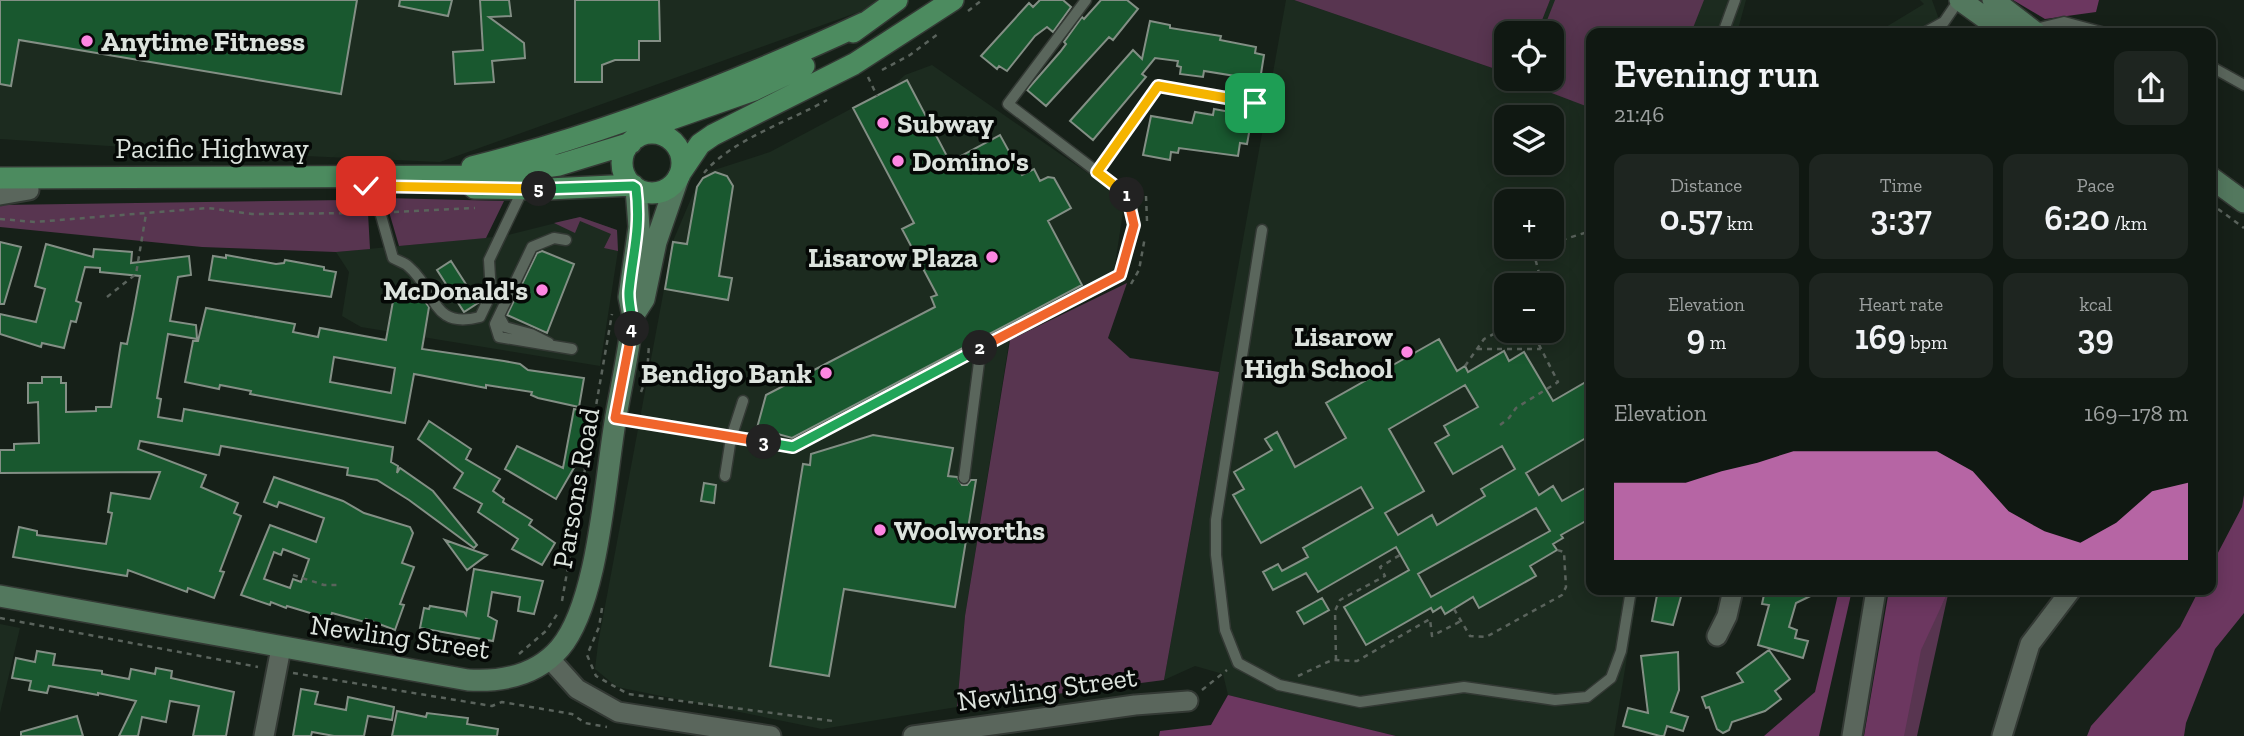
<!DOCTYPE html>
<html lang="en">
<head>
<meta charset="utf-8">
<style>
  body { margin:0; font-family:"Zilla Slab",serif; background:#1e2520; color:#f1f3f6; height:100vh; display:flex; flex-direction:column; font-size:26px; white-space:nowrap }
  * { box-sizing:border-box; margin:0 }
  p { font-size:23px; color:#9ca09f }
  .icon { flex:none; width:38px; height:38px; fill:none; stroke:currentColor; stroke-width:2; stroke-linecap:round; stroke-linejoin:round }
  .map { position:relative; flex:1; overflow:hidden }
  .details { position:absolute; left:1586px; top:28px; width:630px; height:567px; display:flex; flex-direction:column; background:#101812; border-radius:14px; box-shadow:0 4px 18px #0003,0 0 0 2px #303732 }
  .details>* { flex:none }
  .controls { position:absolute; left:1494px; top:21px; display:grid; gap:14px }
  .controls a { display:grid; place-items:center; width:70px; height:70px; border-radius:14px; background:#101812; box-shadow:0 4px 18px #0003,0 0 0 2px #303732; font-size:35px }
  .pin { position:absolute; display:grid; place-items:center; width:60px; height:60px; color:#fff; margin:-30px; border-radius:14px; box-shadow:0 4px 10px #0006 }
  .km { position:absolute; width:35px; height:35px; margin:-18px; border-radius:50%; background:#222; color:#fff; font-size:19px; line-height:35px; text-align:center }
  .round { display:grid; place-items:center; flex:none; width:74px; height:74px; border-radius:14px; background:#1e2520 }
  .overview { display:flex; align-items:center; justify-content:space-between; height:119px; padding:0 28px }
  h1 { font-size:38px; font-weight:600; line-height:52px }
  .stats { display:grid; grid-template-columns:repeat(3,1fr); gap:10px; height:119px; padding:7px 28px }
  .stats div { display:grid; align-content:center; border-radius:14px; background:#1e2520; text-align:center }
  .stats b { font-size:35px; font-weight:600 }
  .stats small { font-size:19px; font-weight:400 }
  .stats p { font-size:19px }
  .chart { height:196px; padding:14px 28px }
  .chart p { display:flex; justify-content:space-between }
  .chart svg { width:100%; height:126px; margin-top:7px; fill:#fd86e2; opacity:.7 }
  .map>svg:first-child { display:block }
  .built { fill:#1c2b1f; fill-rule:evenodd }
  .green { fill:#583550 }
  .forest { fill:#6c3760 }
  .building { fill:#19582f; stroke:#838f85; stroke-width:2; fill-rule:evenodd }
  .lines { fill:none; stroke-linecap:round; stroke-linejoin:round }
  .lane-casing { stroke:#333934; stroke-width:13 }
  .street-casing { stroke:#333934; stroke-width:23 }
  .secondary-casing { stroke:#333934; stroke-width:24 }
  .primary-casing { stroke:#333934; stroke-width:24 }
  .path { stroke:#5a635c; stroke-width:2.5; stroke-dasharray:5 5; stroke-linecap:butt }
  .lane { stroke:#5a665c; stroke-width:10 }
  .street { stroke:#5a665c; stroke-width:19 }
  .secondary { stroke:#53785e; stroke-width:21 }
  .primary { stroke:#4c8b5f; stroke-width:21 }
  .split-1-casing { stroke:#fff; stroke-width:14 }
  .split-2-casing { stroke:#fff; stroke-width:14 }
  .split-3-casing { stroke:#fff; stroke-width:14 }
  .split-4-casing { stroke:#fff; stroke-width:14 }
  .split-5-casing { stroke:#fff; stroke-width:14 }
  .split-6-casing { stroke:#fff; stroke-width:14 }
  .split-1 { stroke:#f5b400; stroke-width:9 }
  .split-2 { stroke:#f0652b; stroke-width:9 }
  .split-3 { stroke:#22a559; stroke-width:9 }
  .split-4 { stroke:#f0652b; stroke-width:9 }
  .split-5 { stroke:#22a559; stroke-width:9 }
  .split-6 { stroke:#f5b400; stroke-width:9 }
  .poi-dot { fill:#fd86e2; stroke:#050806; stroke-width:2.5 }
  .labels { text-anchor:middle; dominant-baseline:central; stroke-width:7; stroke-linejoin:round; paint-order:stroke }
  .poi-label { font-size:28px; font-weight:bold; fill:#dce3dd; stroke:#050806; text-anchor:start }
  .street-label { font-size:28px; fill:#dce3dd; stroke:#050806 }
</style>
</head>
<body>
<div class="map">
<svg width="2244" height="736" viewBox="0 0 2244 736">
  <rect width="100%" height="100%" fill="#162018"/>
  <!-- built -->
  <path class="built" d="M0,0H887L884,3L440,162L172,150L0,139Z
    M1286,0H1294L1507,73V79H1552V33H1537L1550,0H1746L1737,33H1591V590H1638L1614,736H1396L1228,695L1223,674L1195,666L1164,680ZM1507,117H1552V163H1507ZM1507,201H1552V247H1507ZM1507,285H1552V331H1507Z
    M1920,0H1932L1944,33H1876L1924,4Z
    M932,65L1125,199L1114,271L1012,324L965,616L957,707L822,729L617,687L595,669L598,644L673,241L696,187L708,172L770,152L892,87L905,75Z
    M580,217L617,230L618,251L600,366L361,327L342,316L349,272L336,252L504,236Z
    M0,624L20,628L0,713Z"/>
  <!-- green -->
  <path class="green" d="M1294,0H1550L1537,33H1507V73Z
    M1555,0H1704L1691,33H1591V108L1523,82L1524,79H1552V33H1542Z
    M385,198L504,201L486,238L399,246Z
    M346,200L368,213L370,249L336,252L202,247L0,227V205Z
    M580,217L617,230L618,251L604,248L611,234L580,221L575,233L554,223Z
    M1127,283L1108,338L1130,358L1219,372L1164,680L957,707L965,616L1010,340Z
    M1949,590L1917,736H1877Z"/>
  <!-- forest -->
  <path class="forest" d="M2013,0H2099L2096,12L2045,19Z
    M2244,495V613L2215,649L2186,723L2184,736H2087L2091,726L2180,627L2199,590H2210V568L2242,507Z
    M1839,590H1852L1819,736H1764L1815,692Z
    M1889,590H1949L1921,650L1904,736H1864Z
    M1228,695L1396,736H1159L1160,731L1211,725Z"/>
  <!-- building -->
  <path class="building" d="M0,0H357L341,94L19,40L11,86L0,84Z
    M400,0H452L448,16L399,6Z
    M480,0H509L511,16L489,17L524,43L525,58L492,61L494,82L455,84L453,52L483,50Z
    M575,0H659L660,41H639V60H615L602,65V82H575Z
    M1040,0H1063L1071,7L1053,32L1047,27L1035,36L1007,71L999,66L997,69L981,56L1029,3L1033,7Z
    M1101,0H1127L1138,9L1113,40L1109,37L1046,106L1027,90L1060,52L1066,44L1064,42L1082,17L1084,19Z
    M1150,21L1170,25V28L1221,36L1220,40L1256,47L1255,53L1264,55L1260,80L1204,71L1203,77L1180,74L1181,67L1177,66L1178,61L1155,58L1142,74L1146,77L1093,140L1070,121L1133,50L1142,59Z
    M907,80L950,162L1000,135L1022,175L1034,169L1040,181L1048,177L1054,178L1071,208L1048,221L1082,285L792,438L757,428L766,395L935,307L931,297L937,295L902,229L914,223L853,108Z
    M1214,109L1236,113L1235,118L1251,122L1247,144L1240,143L1238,156L1179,148L1178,153L1171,152L1170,160L1143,155L1151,116L1192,123L1195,112L1213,115Z
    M715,172L727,176L733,186L719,276L732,278L728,300L665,289L673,242L687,244L697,187L703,178Z
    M0,242L21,247L4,304H0Z
    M46,244L93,257L94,249L132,252L131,263L189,256L191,275L178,277L170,321L196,325L197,339L168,334L157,398L161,399L158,417L182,421L184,409L393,447L391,462L398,466L397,473L400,468L433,491L477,545L474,548L409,500L377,480L347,475L348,468L221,446L219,455L140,441L138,449L206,475L201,487L238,503L234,513L241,516L220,571L224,572L214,598L188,588L187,592L128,570L127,576L13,557L19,527L37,531V535L106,544L112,513L108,512L111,493L150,499L160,472L0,473V450H14V444L39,443L38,402L28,403V383H42V377H61V383H66V412L96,411V407H111L121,343L127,344L133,314L140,276L100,272V268L85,267L76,301L81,303L76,322L71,321L64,348L42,343L41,347L0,334V314L36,322L45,289L35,286Z
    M542,251L574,264L547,333L507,315L537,253Z
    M226,255L276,264L284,263L285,260L324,267V270L336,272L331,297L209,280L213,256L226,258Z
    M451,261L478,303L464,312L437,270Z
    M395,290L419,294L429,307L422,349L504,361L520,364L528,370L584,378L579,407L538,398L531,395L532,392L486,385V388L414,374L405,423L250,394L251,391L220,385L219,389L185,382L193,341H198L206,308L295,324L293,332L318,337L320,328L386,340ZM334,357L395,368L391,393L330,382Z
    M1439,339L1457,371L1465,366L1468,372L1504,351L1509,361L1524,352L1553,401L1591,379V435L1526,473L1539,495L1553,486L1562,501L1585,488L1591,499V518L1561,535L1563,538L1553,544L1557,550L1530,566L1536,576L1479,608L1473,597L1445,614L1441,607L1433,612L1431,608L1366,645L1344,607L1409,570L1396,547L1318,592L1306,573L1273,590L1263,572L1278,564L1282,571L1308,557L1303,548L1373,508L1361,487L1261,543L1233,495L1244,489L1234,472L1272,450L1265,439L1277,432L1295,467L1346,438L1326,403ZM1465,385L1478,407L1444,426L1449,435L1435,443L1453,474L1502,446L1515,469L1481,489L1485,496L1437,525L1432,515L1398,535L1385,513L1424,491L1389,429ZM1536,508L1550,531L1431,597L1418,574Z
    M574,409L590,412L582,460L579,459L556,499L505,469L517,446L563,468Z
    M429,421L471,449L466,459L500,479L493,491L504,499L503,502L532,520L529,525L555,543L542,565L512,549L518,539L478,512L482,504L454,488L463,473L418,439Z
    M873,435L953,448L948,476L957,477L962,485H967L971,480H976L955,607L844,589L829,676L770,666L803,464L810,465L811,454Z
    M274,477L343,501L364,513L410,527L413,533L402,563L414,567L400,604L404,605L395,630L366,619L365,622L332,613L330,619L287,606L286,608L271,602L270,605L241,595L270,525L316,542L324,518L279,502L277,507L264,502ZM283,549L309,559L301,582L293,579L290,588L264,579L274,552L281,555Z
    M704,483L716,485L714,503L701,501Z
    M445,540L487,555L467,570Z
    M474,569L543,581L534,614L518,611L520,597L492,592L488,616L497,621L493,641L420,628L424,608L429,609L430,606L464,612L466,615Z
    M1658,590L1682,593L1673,625L1652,621Z
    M1765,590H1823L1796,603L1789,627L1797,630L1795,638L1808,641L1803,658L1758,645L1769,605L1762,604Z
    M1322,598L1329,610L1304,624L1297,612Z
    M1769,650L1790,679L1775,691L1781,699L1765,711L1732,722L1729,730L1723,733L1717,729L1709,707L1706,708L1702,697L1743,682L1737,673Z
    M37,651L55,654L53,665L102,671V674L129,679L131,669L155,674L156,668L172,671L171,678L234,692L226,736H193L199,706L170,701L166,722L142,717L138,736H119L136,701L98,693V695L49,686L47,693L29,690L31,681L12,678L16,658L35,662Z
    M1678,652L1679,690L1671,712L1688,717L1683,731L1667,726L1664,736H1660L1623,726L1628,708L1648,713L1641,656Z
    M301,689L318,692L315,704L346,710L348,697L394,707L392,720L368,716L364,736H334L312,732L311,736H293Z
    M397,711L426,717L427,713L468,718L467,724L498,729L497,736H392Z
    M77,716L83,736H21V732Z"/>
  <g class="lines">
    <defs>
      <path id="lane" d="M2032,30L2064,22L2105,33
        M1723,33L1735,0
        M1924,33L1944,22L1959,0
        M2210,66L2244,85
        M1097,172L1158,86L1255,103
        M366,186L380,212L393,258C398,261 405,263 408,266C437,290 430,330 480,317L491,294L489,260L523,189
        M1262,230L1216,520V555L1225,630L1238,663L1279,685L1360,702L1464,687L1555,700L1587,697L1611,678L1621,651L1631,590
        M566,240L554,238L532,247L495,324L499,337L572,349
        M499,316L505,327L531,334L549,343
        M616,418L793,447L1120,275L1134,225L1129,196L1008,104L1086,0
        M725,476L731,438L743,401
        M964,478L981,347"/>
      <path id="street" d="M0,195L29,190
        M1717,636L1727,616L1733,590
        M550,659L577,689L618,712L771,736
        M264,736L281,648
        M913,736L1135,705L1188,701
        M1852,736L1876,590
        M2002,736L2030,644L2071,590"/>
      <path id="secondary" d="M1960,0L2006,33
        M1993,0L2036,33
        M2210,177L2244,202
        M633,316L644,299L656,242L678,178
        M0,596L468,680C502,682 536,676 560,648C599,602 605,478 616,416C622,383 629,350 633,316L629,297L639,227L636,188"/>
      <path id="primary" d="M853,32L897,0
        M622 163a30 30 0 1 1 60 0a30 30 0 1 1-60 0Z
        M636,138L657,124L754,90L804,66
        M472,167C607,133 737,82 864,23
        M681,172L700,144L713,135L854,64L953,0
        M0,178L481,176L559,165L631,143
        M474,188L548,189L633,185"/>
    </defs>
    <!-- lane casing -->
    <use href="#lane" class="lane-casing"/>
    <!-- street casing -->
    <use href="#street" class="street-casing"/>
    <!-- secondary casing -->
    <use href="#secondary" class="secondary-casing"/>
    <!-- primary casing -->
    <use href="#primary" class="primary-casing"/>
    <!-- path -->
    <path class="path" d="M968,11L982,0
      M882,70L910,55L938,34
      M868,77L877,96
      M704,173C731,140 790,121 827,100
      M1146,196L1147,221
      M2210,203L2244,228
      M394,212L475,208
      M0,219L35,222L208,208L252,214L367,213
      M1552,243L1591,231
      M1542,247L1533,250L1542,285
      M1131,284L1139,270L1145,237
      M107,297L136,274L146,214
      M1477,349H1541
      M1465,366L1484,339L1507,327
      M641,392L647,376L649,344
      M1500,425L1509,418L1516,408L1558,382L1532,331
      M293,575L324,585H340
      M562,601L612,314
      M602,608L599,627L587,655L596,676L628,694L833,721
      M1454,609L1470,636L1486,637L1562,595L1566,587L1564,552L1557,550
      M0,618L258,667
      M519,654L546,631L558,613
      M1336,660L1335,611L1340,600L1385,576L1380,567L1400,555
      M293,673L492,706L502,702L572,714L585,723L607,727
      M1298,676L1332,660L1357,661L1430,619L1432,636L1461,621
      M1202,690L1227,670"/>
    <!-- lane -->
    <use href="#lane" class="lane"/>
    <!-- street -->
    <use href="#street" class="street"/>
    <!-- secondary -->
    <use href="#secondary" class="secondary"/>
    <!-- primary -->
    <use href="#primary" class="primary"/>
  </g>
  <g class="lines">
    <defs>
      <path id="split-1" d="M1127,195L1097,172L1158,86L1255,103"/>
      <path id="split-2" d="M980,348L1120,275L1134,225L1127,195"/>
      <path id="split-3" d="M764,442L793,447L980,348"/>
      <path id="split-4" d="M632,329L615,418L764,442"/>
      <path id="split-5" d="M539,189L633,186L636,188C641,230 633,251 629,291C628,304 633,315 632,329"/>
      <path id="split-6" d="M366,186L539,189"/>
    </defs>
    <!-- split-1 casing -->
    <use href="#split-1" class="split-1-casing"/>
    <!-- split-2 casing -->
    <use href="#split-2" class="split-2-casing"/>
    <!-- split-3 casing -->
    <use href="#split-3" class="split-3-casing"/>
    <!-- split-4 casing -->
    <use href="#split-4" class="split-4-casing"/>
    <!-- split-5 casing -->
    <use href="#split-5" class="split-5-casing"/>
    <!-- split-6 casing -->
    <use href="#split-6" class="split-6-casing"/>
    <!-- split-1 -->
    <use href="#split-1" class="split-1"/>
    <!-- split-2 -->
    <use href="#split-2" class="split-2"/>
    <!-- split-3 -->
    <use href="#split-3" class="split-3"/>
    <!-- split-4 -->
    <use href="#split-4" class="split-4"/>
    <!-- split-5 -->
    <use href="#split-5" class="split-5"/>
    <!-- split-6 -->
    <use href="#split-6" class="split-6"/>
  </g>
  <!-- markers -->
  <g class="poi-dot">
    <circle cx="87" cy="41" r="7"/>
    <circle cx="883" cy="123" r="7"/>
    <circle cx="898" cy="161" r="7"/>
    <circle cx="992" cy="257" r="7"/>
    <circle cx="542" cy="290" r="7"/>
    <circle cx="1407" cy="352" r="7"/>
    <circle cx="826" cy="373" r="7"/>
    <circle cx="880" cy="530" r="7"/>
  </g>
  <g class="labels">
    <!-- poi labels -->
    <g class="poi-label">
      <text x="101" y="41">Anytime Fitness</text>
      <text x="897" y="123">Subway</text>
      <text x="912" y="161">Domino's</text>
      <text x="978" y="257" text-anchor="end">Lisarow Plaza</text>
      <text x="528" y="290" text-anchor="end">McDonald's</text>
      <text x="1393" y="336" text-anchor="end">Lisarow<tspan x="1393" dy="32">High School</tspan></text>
      <text x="812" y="373" text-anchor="end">Bendigo Bank</text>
      <text x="894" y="530">Woolworths</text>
    </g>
    <!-- street labels -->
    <g class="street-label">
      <text x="212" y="148">Pacific Highway</text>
      <text transform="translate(576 488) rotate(-80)">Parsons Road</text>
      <text transform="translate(400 637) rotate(8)">Newling Street</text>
      <text transform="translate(1047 689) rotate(-8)">Newling Street</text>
    </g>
  </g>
</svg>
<div class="controls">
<a><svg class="icon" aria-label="locate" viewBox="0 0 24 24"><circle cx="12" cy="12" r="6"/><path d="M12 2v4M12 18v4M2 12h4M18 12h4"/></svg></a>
<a><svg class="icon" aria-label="layers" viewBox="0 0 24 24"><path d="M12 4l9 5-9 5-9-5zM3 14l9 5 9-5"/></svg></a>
<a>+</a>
<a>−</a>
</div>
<div class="pin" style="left:1255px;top:103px;background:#1e9e55"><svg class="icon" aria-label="arrive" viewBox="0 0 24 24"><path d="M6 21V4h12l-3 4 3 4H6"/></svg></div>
<div class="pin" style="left:366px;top:186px;background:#d93025"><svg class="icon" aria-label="check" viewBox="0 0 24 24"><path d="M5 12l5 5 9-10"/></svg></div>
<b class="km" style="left:1127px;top:195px">1</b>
<b class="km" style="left:980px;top:348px">2</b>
<b class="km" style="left:764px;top:442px">3</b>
<b class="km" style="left:632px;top:329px">4</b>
<b class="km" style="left:539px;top:189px">5</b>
<section class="details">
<div class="overview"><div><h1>Evening run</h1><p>21:46</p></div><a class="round"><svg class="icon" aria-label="share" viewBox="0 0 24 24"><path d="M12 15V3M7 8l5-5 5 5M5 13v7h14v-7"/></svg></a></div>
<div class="stats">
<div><p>Distance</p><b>0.57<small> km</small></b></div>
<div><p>Time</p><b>3:37</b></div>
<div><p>Pace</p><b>6:20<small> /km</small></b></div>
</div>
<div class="stats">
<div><p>Elevation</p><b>9<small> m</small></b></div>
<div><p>Heart rate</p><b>169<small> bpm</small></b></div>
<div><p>kcal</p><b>39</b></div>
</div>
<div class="chart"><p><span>Elevation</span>169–178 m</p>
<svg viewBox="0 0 160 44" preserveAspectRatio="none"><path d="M0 44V17L10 17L20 17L30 13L40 10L50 6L60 6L70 6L80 6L90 6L100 13L110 27L120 34L130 38L140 31L150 20L160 17V44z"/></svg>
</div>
</section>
</div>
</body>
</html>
